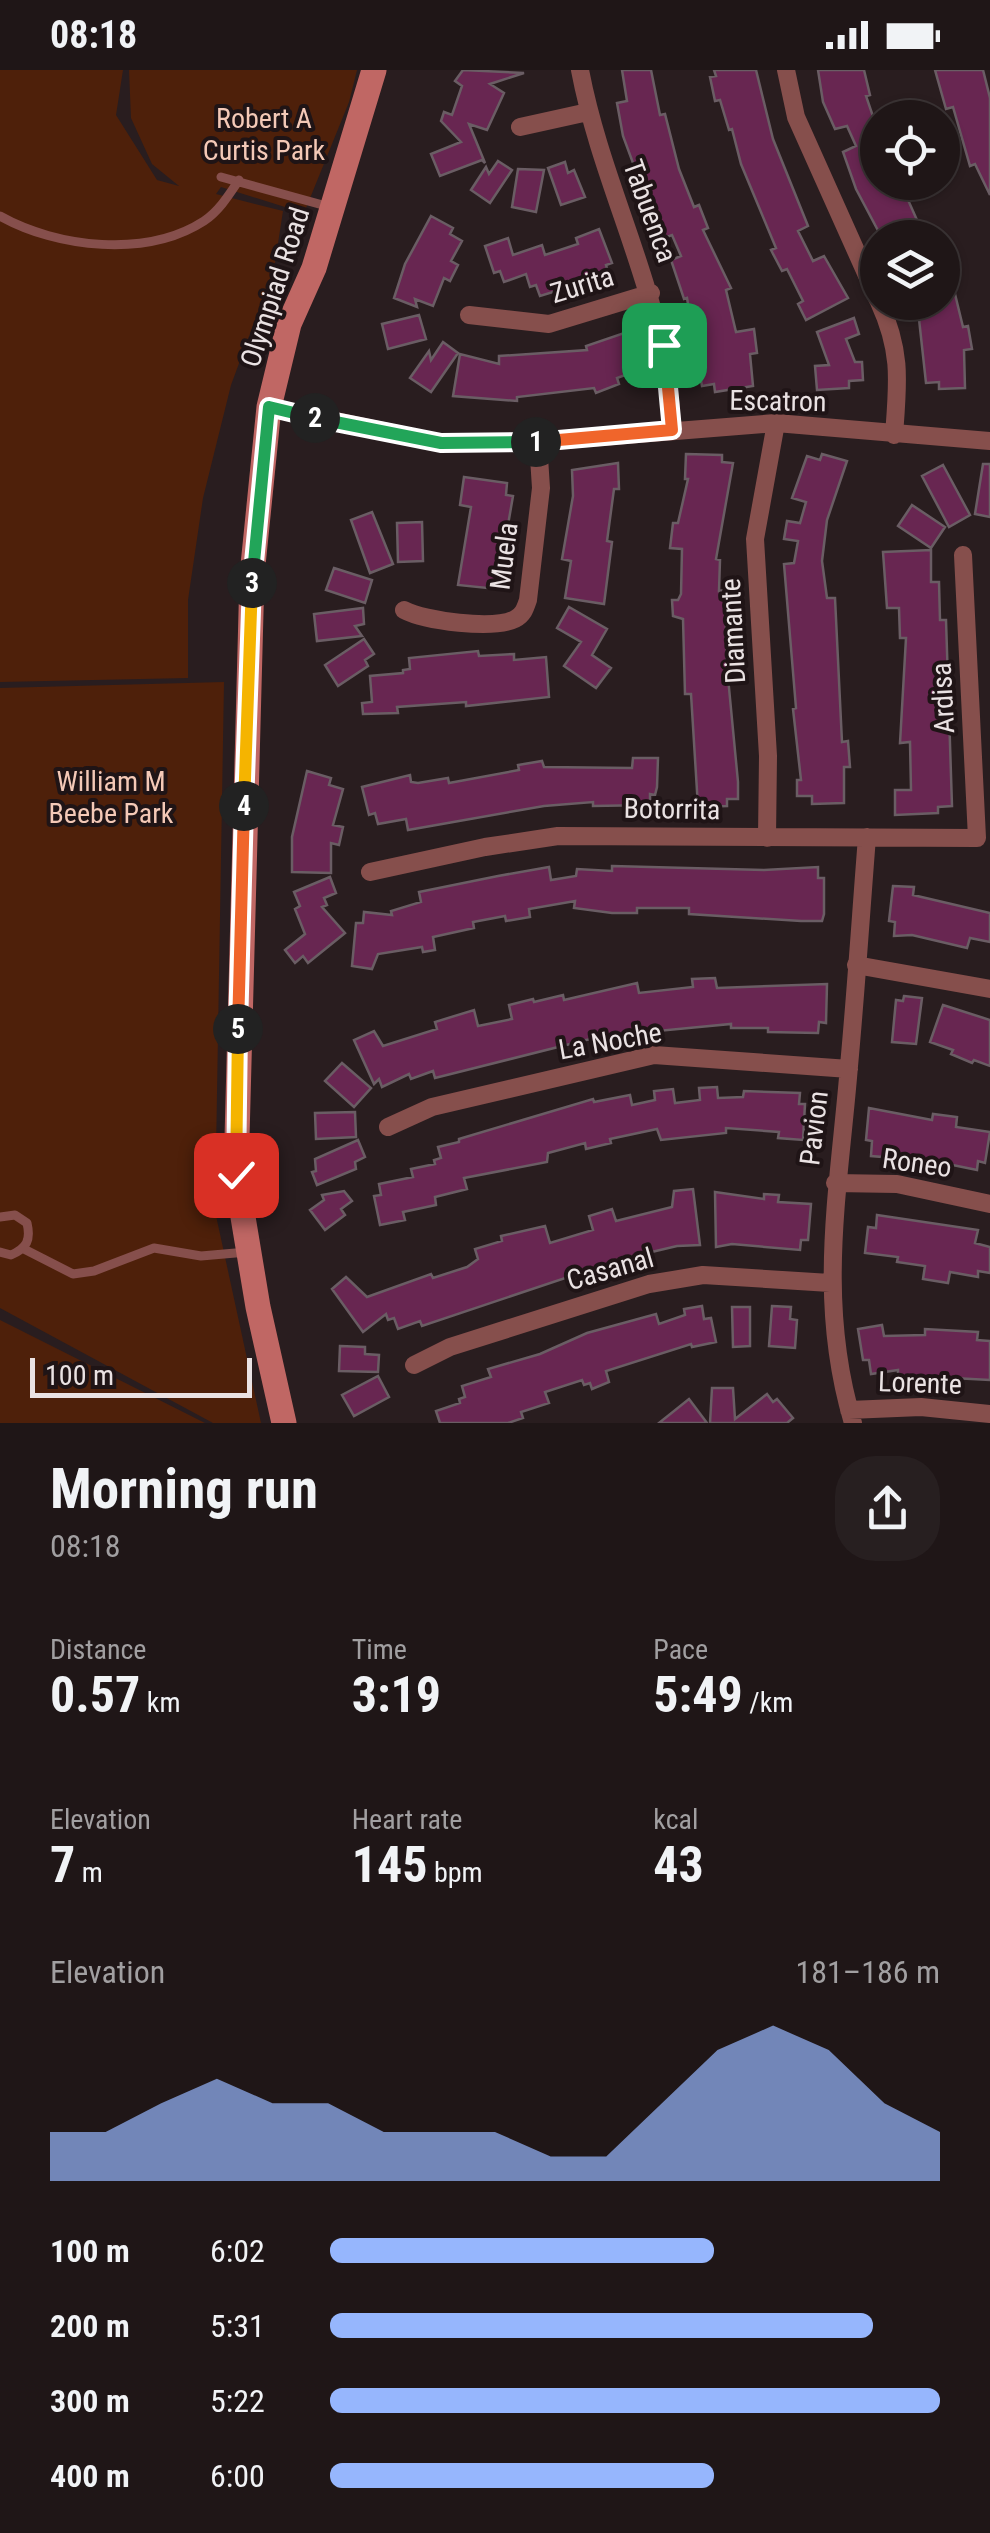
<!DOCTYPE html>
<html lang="en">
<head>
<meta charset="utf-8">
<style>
  body { margin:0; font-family:"Roboto Condensed",sans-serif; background:#271f20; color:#f1f3f6; height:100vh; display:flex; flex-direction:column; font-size:38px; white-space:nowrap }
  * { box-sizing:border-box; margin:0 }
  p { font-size:32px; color:#a19fa1 }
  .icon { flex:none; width:55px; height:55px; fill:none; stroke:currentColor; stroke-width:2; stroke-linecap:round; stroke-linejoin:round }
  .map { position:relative; height:1353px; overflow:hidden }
  .sheet { display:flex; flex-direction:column; background:#1f1617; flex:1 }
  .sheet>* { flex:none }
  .buttons { position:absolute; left:860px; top:30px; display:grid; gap:20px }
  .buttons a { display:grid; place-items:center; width:100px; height:100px; border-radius:50%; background:#1f1617; box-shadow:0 2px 8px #0004,0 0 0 2px #3c3536; font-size:50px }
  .scale { position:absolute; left:30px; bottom:25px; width:222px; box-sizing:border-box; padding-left:10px; border:5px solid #eae2e3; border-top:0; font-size:28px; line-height:35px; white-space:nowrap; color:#eae2e3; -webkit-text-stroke:8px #1f1416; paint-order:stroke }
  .pin { position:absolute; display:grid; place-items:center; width:85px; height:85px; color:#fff; margin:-42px; border-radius:20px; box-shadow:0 5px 15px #0006 }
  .km { position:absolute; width:50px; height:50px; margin:-25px; border-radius:50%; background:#222; color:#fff; font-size:28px; line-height:50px; text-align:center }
  .round { display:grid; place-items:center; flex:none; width:105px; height:105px; border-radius:40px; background:#271f20 }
  .head { display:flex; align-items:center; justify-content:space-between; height:170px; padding:0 50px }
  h1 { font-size:55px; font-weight:700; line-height:75px }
  .metrics { display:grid; grid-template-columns:repeat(3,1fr); gap:15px; height:170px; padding:10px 50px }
  .metrics div { display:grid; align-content:center }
  .metrics b { font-size:50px; font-weight:700 }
  .metrics small { font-size:28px; font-weight:400 }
  .metrics p { font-size:28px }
  .chart { height:280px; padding:20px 50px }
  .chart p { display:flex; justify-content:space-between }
  .chart svg { width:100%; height:180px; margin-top:10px; fill:#96b6fd; opacity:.7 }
  ul { padding:0 50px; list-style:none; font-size:32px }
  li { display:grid; grid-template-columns:160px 120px 1fr; align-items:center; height:75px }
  li i { height:25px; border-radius:12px; background:#96b6fd }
  .status { display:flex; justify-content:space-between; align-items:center; height:70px; padding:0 50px; background:#1f1617; direction:ltr }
  .status svg { height:28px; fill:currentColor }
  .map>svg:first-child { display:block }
  .green { fill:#4e200a }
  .building { fill:#682651; stroke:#6a5d64; stroke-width:2.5 }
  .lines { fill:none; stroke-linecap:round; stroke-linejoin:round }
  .service { stroke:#864f4c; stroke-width:9 }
  .minor { stroke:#864f4c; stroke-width:18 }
  .secondary { stroke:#c06764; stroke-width:25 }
  .split-1-casing { stroke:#fff; stroke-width:20 }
  .split-2-casing { stroke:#fff; stroke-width:20 }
  .split-3-casing { stroke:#fff; stroke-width:20 }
  .split-4-casing { stroke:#fff; stroke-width:20 }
  .split-5-casing { stroke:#fff; stroke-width:20 }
  .split-6-casing { stroke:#fff; stroke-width:20 }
  .split-1 { stroke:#f0652b; stroke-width:12 }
  .split-2 { stroke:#22a559; stroke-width:12 }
  .split-3 { stroke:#22a559; stroke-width:12 }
  .split-4 { stroke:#f5b400; stroke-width:12 }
  .split-5 { stroke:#f0652b; stroke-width:12 }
  .split-6 { stroke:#f5b400; stroke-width:12 }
  .labels { text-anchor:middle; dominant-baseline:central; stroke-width:8; stroke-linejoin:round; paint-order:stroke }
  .park-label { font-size:28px; fill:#f4c9b7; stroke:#1f1416 }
  .street-label { font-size:28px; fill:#eae2e3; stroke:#1f1416 }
</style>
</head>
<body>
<div class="status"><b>08:18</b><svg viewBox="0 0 49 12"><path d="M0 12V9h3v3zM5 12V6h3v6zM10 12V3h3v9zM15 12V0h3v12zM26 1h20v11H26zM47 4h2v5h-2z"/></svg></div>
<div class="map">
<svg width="990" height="1353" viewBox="0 0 990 1353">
  <rect width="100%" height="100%" fill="#291d1f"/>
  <!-- green -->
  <path class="green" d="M0,0H123L116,45L157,110L179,116L152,94L131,48L129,0H357L349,32L304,143L221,117L216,124L283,141L274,199L231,315L203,428L188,530V608L0,612Z
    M224,612L215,1141L261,1353H213L0,1238V618Z
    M0,1250L205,1353H0Z"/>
  <!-- building -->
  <path class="building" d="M463,0L524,3L490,14L504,23L487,60L469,54L485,93L482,90L440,106L431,84L461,72L441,51L444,42L452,45L462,16L455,11Z
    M622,0H651L660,45L665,44L679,99L694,137L699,135L708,158L703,160L731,218L726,220L736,262L754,259L757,283L750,284L753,316L715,322L714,314L702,316L687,228L684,229L671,190L681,186L672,165L661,169L623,66L617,33L627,31Z
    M714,0H756L773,69L808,156L798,161L813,191L824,186L848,228L806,250L798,234L803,231L787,199L782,201L771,180L776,178L741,94L732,59L729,60L720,30L715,31L710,7L716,6Z
    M818,0H864L870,25L866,26L878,61V112H900L925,168H882L856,119L843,82L856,76L847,56L835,59L823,32Z
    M935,0H983L990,28V125L975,94L970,96L953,37L946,39Z
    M498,91L512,100L490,133L471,120L486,97L489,104Z
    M565,92L568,103L574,100L585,127L561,135L548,98Z
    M518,99L544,100L536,142L512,137Z
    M431,146L453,158L450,164L462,171L451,191L458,195L450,211L444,208L433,236L415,229L417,237L394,228L405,194Z
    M599,159L612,193L606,195L609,205L540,226L536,215L530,217L526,204L504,212L500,201L494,203L485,176L508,168L513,185L542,175L545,185L578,174L576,168Z
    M942,191H947L963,257L968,256L972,279L964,280L965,318L939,319V312L926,313L918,240L932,237L930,232H942Z
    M419,245L426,269L388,279L382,254Z
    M854,248L859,264L846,269L855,292H862L863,310L849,311V318L817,320L815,296L829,295L817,262Z
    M630,261L644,298L617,308L619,314L596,323L594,318L517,327V331L453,326L460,284L499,294V286L587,280L586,276Z
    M443,272L458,283L431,322L410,308L429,281L431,290Z
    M686,384L722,385V392L733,393L716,489L720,490L719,521L725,520L727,597L738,712V729H727V736L698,737L691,624H685L683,549L673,546L672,530H678L681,524L682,479L670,478L673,453H678L688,409H685Z
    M822,384L847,391L827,450L822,491L827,528H835L842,672L848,671L850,697H844V733L812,734V726H797V710H801L793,639L796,638L784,494L794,493L798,471L784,469L787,451L800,453L806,432L792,428L807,386L820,390Z
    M618,393L619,419H614L607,471L612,472L604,534L565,528L571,491L562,489L573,426L572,400Z
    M983,394H990V447L975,444Z
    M943,395L970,445L949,457L922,406Z
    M464,407L507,413L506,425L513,426L498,513L488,512L487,518L458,515L471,437L460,435Z
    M912,435L945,457L931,478L898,456Z
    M372,442L393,494L370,503L351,450Z
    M422,452L423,491L398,492L397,453Z
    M931,480V512H939L940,550H946L952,736L938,737V743L895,745V720H911L910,672L900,673L906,568H900L899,538H887L883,482Z
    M334,498L372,510L365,533L326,520Z
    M569,537L607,559L592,585L611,598L596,618L564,596L581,572L557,558Z
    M363,538L364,554L355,556L362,566L317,571L314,544Z
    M364,569L374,584L365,590L368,596L338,616L325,595Z
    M478,581L479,586L514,584V590L546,587L549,627L466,636V632L397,637L398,643L363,644L362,633L372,632L370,606L403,603V600L410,599L409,588Z
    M633,688H658L657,717L655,725L650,724V735L593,736V732L544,736L408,760L406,749L378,754L375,743L369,745L362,717L410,705L411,712L418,713L448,708L449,713L519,700L518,695L542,691L544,697L632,698Z
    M307,701L331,708L329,715L343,719L333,755L343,757L339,775L331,773V803L292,802V767Z
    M612,796L764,800L818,797V808H824V844L822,851H801L689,844V838H637V843H612L574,838L575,831L529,839L530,847L506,851L505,846L473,852L474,858L433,867L435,880L423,882L422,877L378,884L372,899L352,896L356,853H363L364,842L392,845L391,841L421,832L419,822L498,806L549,797L551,810L576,806L577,799L612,801Z
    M330,807L336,823L324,828L327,835L322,837L345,863L308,893L303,886L295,893L285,880L305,864L295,839L300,836L294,822Z
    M893,816L914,817L913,825L990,843V872L970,868L967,878L912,865L894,866L895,852L889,851Z
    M715,908L717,918L827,914L826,953L819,952L818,963L768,962V958H731V954L658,961L657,958L586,970L435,1008L433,1001L411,1009L409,1004L382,1017L379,1009L374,1014L354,970L374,961L383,976L437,959L435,952L474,940L478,956L512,949L509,935L533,929L534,932L563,925L564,930L637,913L639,923L693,917L692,909Z
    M904,926L922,928L916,974L892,972L896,930L903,931Z
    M943,935L990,950V996L974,990L972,993L951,984L953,980L930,972Z
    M342,993L371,1018L354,1037L325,1011Z
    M717,1017L718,1028L743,1027L744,1021L800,1023L799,1034H805L803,1070L778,1068L779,1062L726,1058V1063L661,1070L657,1059L610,1069L611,1073L586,1079L585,1073L548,1083L547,1092L464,1108L467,1119L435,1127L436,1135L403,1142L405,1150L380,1155L374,1126L381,1125L379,1114L413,1107L411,1099L435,1094L434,1090L441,1088L438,1077L459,1072V1069L593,1029L594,1032L630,1025L632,1035L655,1030L654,1021L673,1019L675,1033L700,1030L699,1018Z
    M869,1038L932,1050L933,1044L957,1047L956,1057L990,1062L985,1093L978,1091L977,1100L933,1091L871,1086L872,1071L866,1070Z
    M355,1042L356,1067L316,1069L315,1043Z
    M358,1070L365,1087L355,1092L356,1099L317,1115L312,1102L316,1101L315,1089Z
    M693,1119L700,1175L677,1176L622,1189L422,1256L420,1251L398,1259L394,1248L388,1250L386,1244L363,1262L332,1219L346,1207L367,1227L431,1204L433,1208L467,1197L478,1189L475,1179L502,1171L501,1166L545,1156L550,1173L593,1160L589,1146L612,1139L616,1151L672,1137L674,1121Z
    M344,1121L352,1131L341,1139L345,1145L325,1160L310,1140L324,1130L322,1125Z
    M715,1122L764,1129V1124L779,1125L778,1132L811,1134L808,1170H801L800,1180L732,1174L716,1177Z
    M877,1145L978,1160L975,1173L990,1177V1203L978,1201V1207L950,1202L948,1213L923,1209L925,1196L897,1192L898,1187L865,1183L868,1157L876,1158Z
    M702,1236L704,1249L711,1248L716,1272L692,1277L691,1274L606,1301L609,1312L592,1319L590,1313L584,1315L582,1310L545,1322L549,1333L521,1342L523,1348L508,1353H440L436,1341L460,1333L459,1329L465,1327L462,1316L491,1307L488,1299L540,1284L587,1263L656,1244L659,1254L685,1245L684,1239Z
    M772,1236L791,1237L790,1249L797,1250L795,1278L769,1276Z
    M732,1237H750V1276L733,1277Z
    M882,1255L884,1266L925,1265V1259L978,1262L977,1270L990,1271V1310L898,1305V1300L871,1304L869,1290H863L858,1259Z
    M340,1276L365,1277V1284L379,1285L378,1302L339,1301Z
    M378,1306L389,1327L354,1346L342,1325Z
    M712,1318H733L735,1349L767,1324L773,1332L777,1329L793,1348L787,1353H710Z
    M689,1329L707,1353H659Z"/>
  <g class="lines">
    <!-- service -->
    <path class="service" d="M221,107L330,137
      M0,146C57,178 147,188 204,151C219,141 229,125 239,110
      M0,1147L15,1145L27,1153C31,1170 27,1178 11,1185L0,1182
      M24,1179L73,1204L94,1201L154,1178L201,1186L247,1182"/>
    <!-- minor -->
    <path class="minor" d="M580,0C604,126 668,229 672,360
      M786,0L796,47L878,230
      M520,57L588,42
      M879,232C902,282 898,312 894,365
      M469,245L549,254L651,223
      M269,337L441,373L538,372L776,353L990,371
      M404,540C425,551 493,560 515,549C523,545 525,539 528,530L541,418L538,372
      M767,768L768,686L755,469L776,353
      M370,802L485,777L558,766L977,768L963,485
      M856,895L990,919
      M388,1057L432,1037L654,985L849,999
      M835,1113L897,1114L990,1134
      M414,1295L450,1277L649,1214L703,1205L830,1213
      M849,1340L921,1337L990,1344
      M853,1353C816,1230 839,1120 849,996C856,920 861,843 867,767"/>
    <!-- secondary -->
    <path class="secondary" d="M284,1353L258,1237L236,1105L252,505L269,337L289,254L314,198L374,0"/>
  </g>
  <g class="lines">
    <defs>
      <path id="split-1" d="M536,372L672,360L664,275"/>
      <path id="split-2" d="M315,348L441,373L536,372"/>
      <path id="split-3" d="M252,513L269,337L315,348"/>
      <path id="split-4" d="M244,736L252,513"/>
      <path id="split-5" d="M238,959L244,736"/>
      <path id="split-6" d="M236,1105L238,959"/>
    </defs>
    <!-- split-1 casing -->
    <use href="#split-1" class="split-1-casing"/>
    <!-- split-2 casing -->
    <use href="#split-2" class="split-2-casing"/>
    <!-- split-3 casing -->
    <use href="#split-3" class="split-3-casing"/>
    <!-- split-4 casing -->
    <use href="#split-4" class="split-4-casing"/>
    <!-- split-5 casing -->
    <use href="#split-5" class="split-5-casing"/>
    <!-- split-6 casing -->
    <use href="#split-6" class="split-6-casing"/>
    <!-- split-1 -->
    <use href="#split-1" class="split-1"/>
    <!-- split-2 -->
    <use href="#split-2" class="split-2"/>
    <!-- split-3 -->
    <use href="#split-3" class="split-3"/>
    <!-- split-4 -->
    <use href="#split-4" class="split-4"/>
    <!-- split-5 -->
    <use href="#split-5" class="split-5"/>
    <!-- split-6 -->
    <use href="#split-6" class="split-6"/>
  </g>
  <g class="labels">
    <!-- park labels -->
    <g class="park-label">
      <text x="264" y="48">Robert A<tspan x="264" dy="32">Curtis Park</tspan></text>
      <text x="111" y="711">William M<tspan x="111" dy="32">Beebe Park</tspan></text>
    </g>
    <!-- street labels -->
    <g class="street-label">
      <text transform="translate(650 141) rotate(70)">Tabuenca</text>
      <text transform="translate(582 215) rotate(-17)">Zurita</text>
      <text transform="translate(275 217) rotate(-72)">Olympiad Road</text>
      <text transform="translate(778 331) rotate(1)">Escatron</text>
      <text transform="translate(504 486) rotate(-83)">Muela</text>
      <text transform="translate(733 561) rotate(-93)">Diamante</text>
      <text transform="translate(943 628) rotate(-93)">Ardisa</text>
      <text transform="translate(672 739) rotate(1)">Botorrita</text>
      <text transform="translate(610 971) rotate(-10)">La Noche</text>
      <text transform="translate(814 1058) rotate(-83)">Pavion</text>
      <text transform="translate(917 1093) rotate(8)">Roneo</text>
      <text transform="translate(610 1199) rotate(-16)">Casanal</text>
      <text transform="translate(920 1313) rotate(2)">Lorente</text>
    </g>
  </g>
</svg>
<div class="buttons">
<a><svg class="icon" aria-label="locate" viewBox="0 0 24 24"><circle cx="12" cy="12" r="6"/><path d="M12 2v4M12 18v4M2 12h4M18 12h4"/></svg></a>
<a><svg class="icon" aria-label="layers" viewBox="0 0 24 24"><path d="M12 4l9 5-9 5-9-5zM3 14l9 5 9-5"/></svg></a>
</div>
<div class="scale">100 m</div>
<div class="pin" style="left:664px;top:275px;background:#1e9e55"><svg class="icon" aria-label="arrive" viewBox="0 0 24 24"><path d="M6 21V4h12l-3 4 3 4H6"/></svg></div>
<div class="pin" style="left:236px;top:1105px;background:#d93025"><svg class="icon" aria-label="check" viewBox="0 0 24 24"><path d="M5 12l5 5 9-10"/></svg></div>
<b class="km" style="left:536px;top:372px">1</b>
<b class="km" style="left:315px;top:348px">2</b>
<b class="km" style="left:252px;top:513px">3</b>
<b class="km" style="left:244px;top:736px">4</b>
<b class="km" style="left:238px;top:959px">5</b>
</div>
<section class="sheet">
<div class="head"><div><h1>Morning run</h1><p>08:18</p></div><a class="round"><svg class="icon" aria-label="share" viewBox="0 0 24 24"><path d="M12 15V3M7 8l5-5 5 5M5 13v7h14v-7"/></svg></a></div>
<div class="metrics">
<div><p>Distance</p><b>0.57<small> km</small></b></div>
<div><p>Time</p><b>3:19</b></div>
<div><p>Pace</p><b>5:49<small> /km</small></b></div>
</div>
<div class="metrics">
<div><p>Elevation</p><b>7<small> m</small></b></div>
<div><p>Heart rate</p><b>145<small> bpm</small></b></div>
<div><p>kcal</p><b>43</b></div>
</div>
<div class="chart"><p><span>Elevation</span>181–186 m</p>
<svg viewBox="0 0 160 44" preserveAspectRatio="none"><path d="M0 44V32L10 32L20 25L30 19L40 25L50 25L60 32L70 32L80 32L90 38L100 38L110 25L120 12L130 6L140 12L150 25L160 32V44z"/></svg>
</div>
<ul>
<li><b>100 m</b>6:02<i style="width:63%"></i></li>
<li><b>200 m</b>5:31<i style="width:89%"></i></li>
<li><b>300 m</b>5:22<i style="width:100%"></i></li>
<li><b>400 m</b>6:00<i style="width:63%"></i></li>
</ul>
</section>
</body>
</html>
